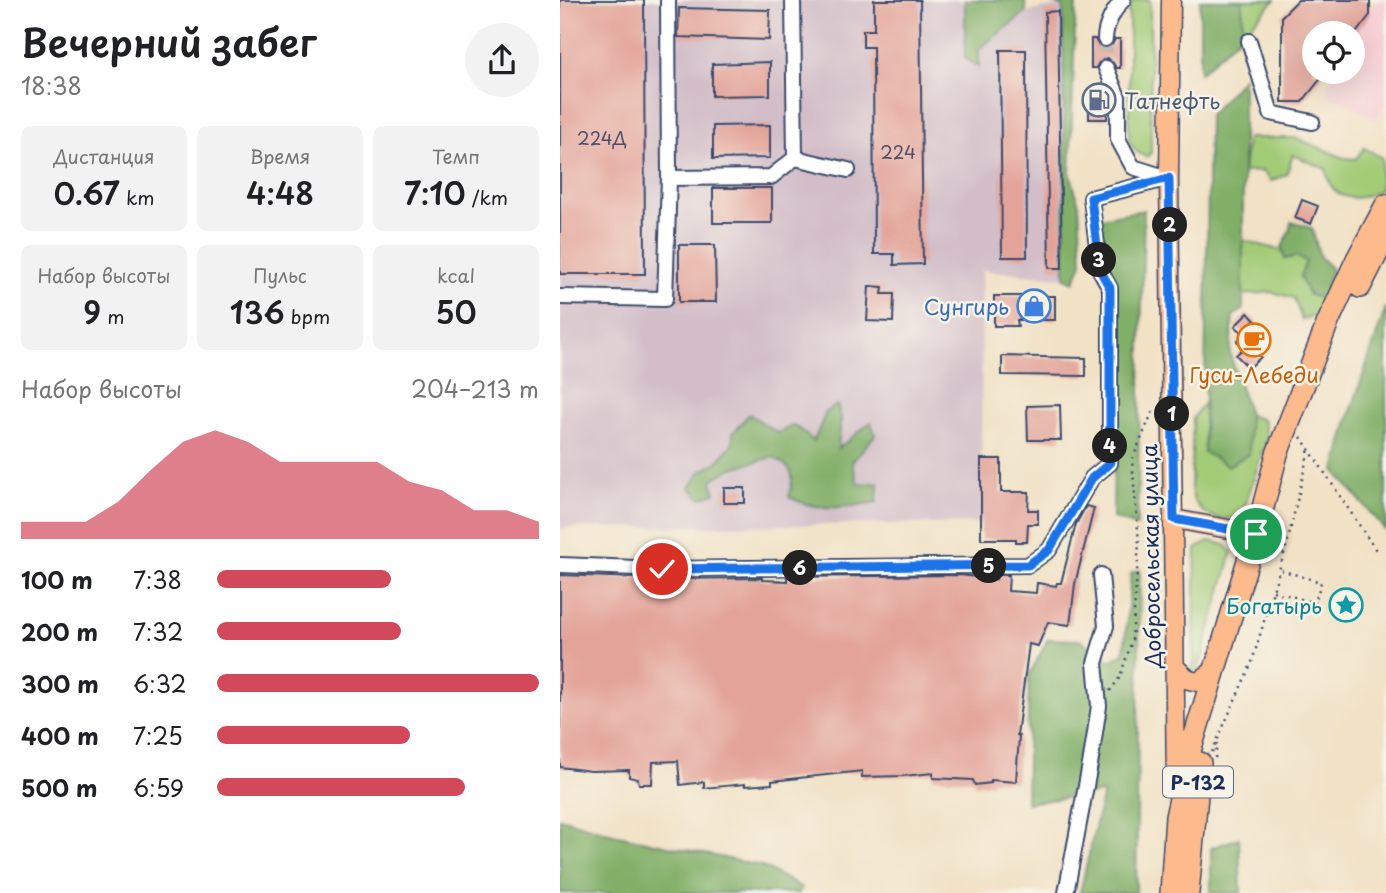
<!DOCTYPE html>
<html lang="ru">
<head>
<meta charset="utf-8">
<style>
  body { margin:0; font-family:"Playpen Sans",sans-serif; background:#f2f2f2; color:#202124; height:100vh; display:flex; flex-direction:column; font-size:26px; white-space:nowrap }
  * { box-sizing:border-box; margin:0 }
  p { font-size:23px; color:#757577 }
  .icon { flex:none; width:38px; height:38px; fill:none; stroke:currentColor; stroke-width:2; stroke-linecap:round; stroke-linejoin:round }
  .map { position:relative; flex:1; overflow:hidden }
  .details { display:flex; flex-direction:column; background:#fff; width:560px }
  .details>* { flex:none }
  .buttons { position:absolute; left:742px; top:21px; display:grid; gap:14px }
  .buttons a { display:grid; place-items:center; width:63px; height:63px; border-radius:50%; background:#fff; box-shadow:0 7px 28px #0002; font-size:35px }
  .pin { position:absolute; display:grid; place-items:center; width:60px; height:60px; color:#fff; margin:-30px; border:4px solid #fff; border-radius:50%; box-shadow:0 2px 7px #0007 }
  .km { position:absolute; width:35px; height:35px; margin:-18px; border-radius:50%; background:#222; color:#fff; font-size:19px; line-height:35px; text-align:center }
  .round { display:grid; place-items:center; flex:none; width:74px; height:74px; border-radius:37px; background:#f2f2f2 }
  .head { display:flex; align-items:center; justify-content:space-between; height:119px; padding:0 21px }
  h1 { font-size:38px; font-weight:600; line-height:52px }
  .stats { display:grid; grid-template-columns:repeat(3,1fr); gap:10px; height:119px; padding:7px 21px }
  .stats div { display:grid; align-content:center; border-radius:10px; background:#f2f2f2; text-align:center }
  .stats b { font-size:30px; font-weight:600 }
  .stats small { font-size:19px; font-weight:400 }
  .stats p { font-size:19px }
  .chart { height:196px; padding:14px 21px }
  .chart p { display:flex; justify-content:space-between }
  .chart svg { width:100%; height:126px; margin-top:7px; fill:#d1495b; opacity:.7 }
  ul { padding:0 21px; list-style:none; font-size:23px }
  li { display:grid; grid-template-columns:112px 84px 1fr; align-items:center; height:52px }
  li i { height:18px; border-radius:9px; background:#d1495b }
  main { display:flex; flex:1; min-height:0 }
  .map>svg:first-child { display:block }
  .built { fill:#f7cfd5 }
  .industrial { fill:#d2bdc8 }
  .green { fill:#a2cb76; stroke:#5e7d6a; stroke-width:2 }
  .forest { fill:#81af67; stroke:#4e6f62; stroke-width:2 }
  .building { fill:#e3a398 }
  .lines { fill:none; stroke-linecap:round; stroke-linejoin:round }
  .minor-tunnel { stroke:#c6bdb0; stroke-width:14; stroke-dasharray:14 7; stroke-linecap:butt }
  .minor-casing { stroke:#3b4a6d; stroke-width:18 }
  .major-casing { stroke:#3b4a6d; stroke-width:21 }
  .highway-casing { stroke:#3b4a6d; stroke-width:24 }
  .path { stroke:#3b4a6d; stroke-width:2.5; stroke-dasharray:2 5; stroke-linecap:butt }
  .minor { stroke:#fff; stroke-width:14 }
  .major { stroke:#fcba8d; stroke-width:18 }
  .highway { stroke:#fcba8d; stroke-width:21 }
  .route-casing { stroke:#fff; stroke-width:14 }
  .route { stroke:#1a73e8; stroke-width:9 }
  .labels { text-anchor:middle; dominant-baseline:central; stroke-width:5; stroke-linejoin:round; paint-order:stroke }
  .number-label { font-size:18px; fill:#4d4c6c }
  .shield { fill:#f7f3e8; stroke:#5d6a87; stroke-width:2 }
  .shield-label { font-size:19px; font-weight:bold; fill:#1b2f5e }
  .service-label { font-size:21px; fill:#4e5e75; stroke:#f7f3e8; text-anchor:start }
  .shop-label { font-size:21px; fill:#366cbe; stroke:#f7f3e8; text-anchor:end }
  .food-label { font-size:21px; fill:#c56008; stroke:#f7f3e8 }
  .street-label { font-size:21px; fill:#1b2f5e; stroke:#f7f3e8 }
  .culture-label { font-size:21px; fill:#0d838f; stroke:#f7f3e8; text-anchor:end }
</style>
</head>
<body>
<main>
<section class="details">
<div class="head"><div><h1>Вечерний забег</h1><p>18:38</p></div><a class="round"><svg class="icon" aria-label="share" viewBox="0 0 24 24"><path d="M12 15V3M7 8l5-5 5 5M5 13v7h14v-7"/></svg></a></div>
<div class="stats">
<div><p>Дистанция</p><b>0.67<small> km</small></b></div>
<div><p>Время</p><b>4:48</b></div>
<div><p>Темп</p><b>7:10<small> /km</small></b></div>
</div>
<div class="stats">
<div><p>Набор высоты</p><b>9<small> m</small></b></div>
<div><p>Пульс</p><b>136<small> bpm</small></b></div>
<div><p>kcal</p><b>50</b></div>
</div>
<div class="chart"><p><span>Набор высоты</span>204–213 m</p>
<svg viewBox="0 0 160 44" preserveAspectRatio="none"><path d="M0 44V38L10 38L20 38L30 31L40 20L50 10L60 6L70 10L80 17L90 17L100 17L110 17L120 24L130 27L140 34L150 34L160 38V44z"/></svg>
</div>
<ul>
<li><b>100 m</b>7:38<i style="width:54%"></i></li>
<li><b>200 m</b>7:32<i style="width:57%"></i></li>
<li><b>300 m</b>6:32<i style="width:100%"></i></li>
<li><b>400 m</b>7:25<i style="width:60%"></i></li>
<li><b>500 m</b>6:59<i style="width:77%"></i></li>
</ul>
</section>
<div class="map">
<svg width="826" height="893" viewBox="0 0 826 893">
  <rect width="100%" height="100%" fill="#f7f3e8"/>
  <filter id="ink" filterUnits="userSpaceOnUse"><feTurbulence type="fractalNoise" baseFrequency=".0143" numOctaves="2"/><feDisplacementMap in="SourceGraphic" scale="14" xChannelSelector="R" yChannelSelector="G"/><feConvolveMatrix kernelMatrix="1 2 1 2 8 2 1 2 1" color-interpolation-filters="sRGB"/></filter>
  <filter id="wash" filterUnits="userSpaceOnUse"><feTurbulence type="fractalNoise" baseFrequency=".00686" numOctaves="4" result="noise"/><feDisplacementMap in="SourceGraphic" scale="28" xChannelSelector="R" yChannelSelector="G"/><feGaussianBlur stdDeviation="1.57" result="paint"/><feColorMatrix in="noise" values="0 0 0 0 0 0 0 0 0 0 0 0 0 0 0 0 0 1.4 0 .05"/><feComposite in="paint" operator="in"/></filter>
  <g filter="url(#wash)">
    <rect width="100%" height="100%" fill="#f1e1c5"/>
    <!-- built -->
    <path class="built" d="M816,0H826V104L816,120L765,92L776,72H793V42Z"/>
    <!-- industrial -->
    <path class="industrial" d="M0,0H405V58L419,67V50L466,12L503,5L505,278L422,270L421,523L0,528Z"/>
    <!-- green -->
    <path class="green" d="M577,0H590L591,153L586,157L576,151L569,142V9L570,3Z
      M682,0H715L683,33Z
      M687,138H736L784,158L796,159L804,148L822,158L820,190C795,204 770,200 766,169L733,155L726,175L711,181L702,171L683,172Z
      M682,240L723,251L725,259L736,256L746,261L749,295L762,298V305L754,316L742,320L734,298L712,292L682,295Z
      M644,403V452L689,454V415L703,420L707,437L684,509L673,518L660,519L644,513L634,501L631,488L633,418Z
      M650,541L665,545L672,552L636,678H633L636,549Z"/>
    <!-- forest -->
    <path class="forest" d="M405,0H465L466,12L419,49V67L405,58Z
      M483,0H516L510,172L519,205L522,263L514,282L505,278L503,6Z
      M640,0H682L683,33L640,73Z
      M683,78V310L673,316L670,354L689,415V454L668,466L644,452L649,115Z
      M584,210L577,526L553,518L556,299L540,218Z
      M731,222L752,228L760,257L772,269L762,298L749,295L740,277L746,261L736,256L725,259L722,247L730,230Z
      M826,307V531L775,471L787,423Z
      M277,405L281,418L278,449L311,422L315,435L292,462L298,484L318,483L317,502C283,507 261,513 229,497C235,474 234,469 213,457L172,468L152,480L155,493L141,498L130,488L140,472L157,462L173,443V433L189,414L218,433L234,425L254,441L266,412Z
      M580,570L576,893H520L543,793L466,803L469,676L488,639L521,640L550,661L564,653L571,573Z
      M0,818L53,834L201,866L242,888L239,893H0Z
      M679,838L681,893H651V848Z"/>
    <g id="blocks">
      <!-- building -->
      <path class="building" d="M0,0H84L85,274H0Z
        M314,0H360L363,264L334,265V254H314L313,47H303V30H314Z
        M738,0H810V15L796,33H754V72H766L742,102H722V16Z
        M119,8L210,10L209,40L118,37Z
        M498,11L502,268H489L485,12Z
        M531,39H535L539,46L545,49L552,45L555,39H560V68H556L552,61L547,58L539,62L536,68H531Z
        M440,50H466L467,257H442Z
        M210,62V95L152,96V64Z
        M529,88H541L547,95V119H529Z
        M210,125V158L153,159V126Z
        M153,188H212V223H153Z
        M742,200L758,206L751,224L735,218Z
        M119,245H155L156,302H119Z
        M309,286L323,287L322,294H334L333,322L307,321Z
        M434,296H495V320H457L458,326H434Z
        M688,313L701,327L694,334L702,341L694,350L701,357L689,368L676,355L684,348L677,341L684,334L675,326Z
        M442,356L526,358V376L442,375Z
        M500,405L501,440H468L467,406Z
        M421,459H441V492H469L468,510H478V524H468L467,542H456V539H421Z
        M164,488H185V503H164Z
        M526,506L534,508L515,584L510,625L488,622L478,646L469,644L457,735L459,736L456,782L431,780V783L415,785L413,780L373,778V773L343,776L302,777V771L212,781V784L185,786V784L144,788V782L120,785L118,761L93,762L92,784H79L78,779L69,777V770L31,771L0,767V575L102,579L202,578V580L227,581V577L399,575L436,579L435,575H449L448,591L476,593L477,583L496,586L497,583H501L516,524Z"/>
    </g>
  </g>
  <g filter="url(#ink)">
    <use href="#blocks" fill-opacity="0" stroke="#3b4a6d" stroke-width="2"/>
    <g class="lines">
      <!-- minor-tunnel -->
      <path class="minor-tunnel" d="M545,39L546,68"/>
      <defs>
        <path id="minor" d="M108,0L109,178
          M233,0L235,158L288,170
          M545,39C545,26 554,9 563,0
          M689,41L711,113L752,122
          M546,68L558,97V139L573,167L608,178
          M0,297L105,299L109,178L211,177L235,158
          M0,565L102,569L468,565L489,550L532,478L550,463V288L540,270L531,198L609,178
          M506,893L531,759L539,706L535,663L546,626L541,575"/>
        <path id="major" d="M611,0L609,178L616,787
          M614,519L696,534
          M614,666L629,680L638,682L653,671"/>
        <path id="highway" d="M800,287L826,236
          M611,893L616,817L631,748L696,534L717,454L768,322L797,259L826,205
          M628,893L640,763"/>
      </defs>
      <!-- minor casing -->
      <use href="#minor" class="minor-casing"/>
      <!-- major casing -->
      <use href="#major" class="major-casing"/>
      <!-- highway casing -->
      <use href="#highway" class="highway-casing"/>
      <!-- path -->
      <path class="path" d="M741,437L817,552
        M713,591L755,603L761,582L720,570
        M550,691L560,677L572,640L579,543L572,460L593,411
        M652,752L692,662L728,540L749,449
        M655,758L657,743"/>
      <!-- minor -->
      <use href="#minor" class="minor"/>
      <!-- major -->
      <use href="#major" class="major"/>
      <!-- highway -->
      <use href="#highway" class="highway"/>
    </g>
  </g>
  <g class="lines" filter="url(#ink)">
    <defs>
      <path id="route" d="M102,569L468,565L489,550L532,478L550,463V288L540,270L531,198L609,178L614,519L696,534"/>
    </defs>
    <!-- route casing -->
    <use href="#route" class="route-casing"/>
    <!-- route -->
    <use href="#route" class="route"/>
  </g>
  <!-- icons -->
  <defs>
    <symbol id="fuel-ring" viewBox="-11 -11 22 22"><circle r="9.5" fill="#f7f3e8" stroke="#5c6f8a" stroke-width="1.5"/><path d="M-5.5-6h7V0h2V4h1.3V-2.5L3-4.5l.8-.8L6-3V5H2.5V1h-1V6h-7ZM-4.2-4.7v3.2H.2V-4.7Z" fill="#5c6f8a"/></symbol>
    <symbol id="shop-ring" viewBox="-11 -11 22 22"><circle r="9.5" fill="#f7f3e8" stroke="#3f7fe0" stroke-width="1.5"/><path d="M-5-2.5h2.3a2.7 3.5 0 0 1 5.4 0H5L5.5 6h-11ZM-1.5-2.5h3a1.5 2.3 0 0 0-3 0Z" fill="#3f7fe0"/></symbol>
    <symbol id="cafe-ring" viewBox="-11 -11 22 22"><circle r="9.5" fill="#f7f3e8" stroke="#e8710a" stroke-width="1.5"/><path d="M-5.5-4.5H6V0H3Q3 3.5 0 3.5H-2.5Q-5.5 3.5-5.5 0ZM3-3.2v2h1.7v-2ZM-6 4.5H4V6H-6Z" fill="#e8710a"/></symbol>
    <symbol id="sight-ring" viewBox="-11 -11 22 22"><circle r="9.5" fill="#f7f3e8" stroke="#0f9aa8" stroke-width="1.5"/><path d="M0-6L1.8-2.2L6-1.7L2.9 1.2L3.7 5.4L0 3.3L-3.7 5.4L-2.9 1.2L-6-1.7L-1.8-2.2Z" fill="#0f9aa8"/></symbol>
  </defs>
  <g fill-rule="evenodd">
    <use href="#fuel-ring" x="520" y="81" width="38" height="38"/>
    <use href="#shop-ring" x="455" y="287" width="38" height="38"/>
    <use href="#cafe-ring" x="675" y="321" width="38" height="38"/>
    <use href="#sight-ring" x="767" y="586" width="38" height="38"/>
  </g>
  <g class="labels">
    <!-- number labels -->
    <g class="number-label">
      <text x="42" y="137">224Д</text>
      <text x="338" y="151">224</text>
    </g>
    <!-- shield labels -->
    <rect class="shield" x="603" y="766.5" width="70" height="31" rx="5"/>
    <g class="shield-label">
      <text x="638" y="782">Р-132</text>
    </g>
    <!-- service labels -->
    <g class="service-label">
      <text x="564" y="100">Татнефть</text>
    </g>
    <!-- shop labels -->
    <g class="shop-label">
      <text x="449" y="306">Сунгирь</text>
    </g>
    <!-- food labels -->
    <g class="food-label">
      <text x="694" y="374">Гуси-Лебеди</text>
    </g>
    <!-- street labels -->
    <g class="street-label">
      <text transform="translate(590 556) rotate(-91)">Добросельская улица</text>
    </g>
    <!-- culture labels -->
    <g class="culture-label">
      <text x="762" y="605">Богатырь</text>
    </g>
  </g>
</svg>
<div class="buttons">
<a><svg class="icon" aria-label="locate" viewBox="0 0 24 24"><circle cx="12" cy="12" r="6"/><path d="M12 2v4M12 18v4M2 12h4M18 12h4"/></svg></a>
</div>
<div class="pin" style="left:696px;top:534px;background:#1e9e55"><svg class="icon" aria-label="arrive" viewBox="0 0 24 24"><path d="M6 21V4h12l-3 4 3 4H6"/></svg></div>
<div class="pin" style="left:102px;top:569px;background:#d93025"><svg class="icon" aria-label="check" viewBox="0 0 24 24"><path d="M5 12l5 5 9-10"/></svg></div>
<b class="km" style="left:612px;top:414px">1</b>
<b class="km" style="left:610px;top:225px">2</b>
<b class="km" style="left:539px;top:260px">3</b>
<b class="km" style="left:550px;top:446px">4</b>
<b class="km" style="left:429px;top:566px">5</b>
<b class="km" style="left:240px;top:568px">6</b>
</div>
</main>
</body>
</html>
